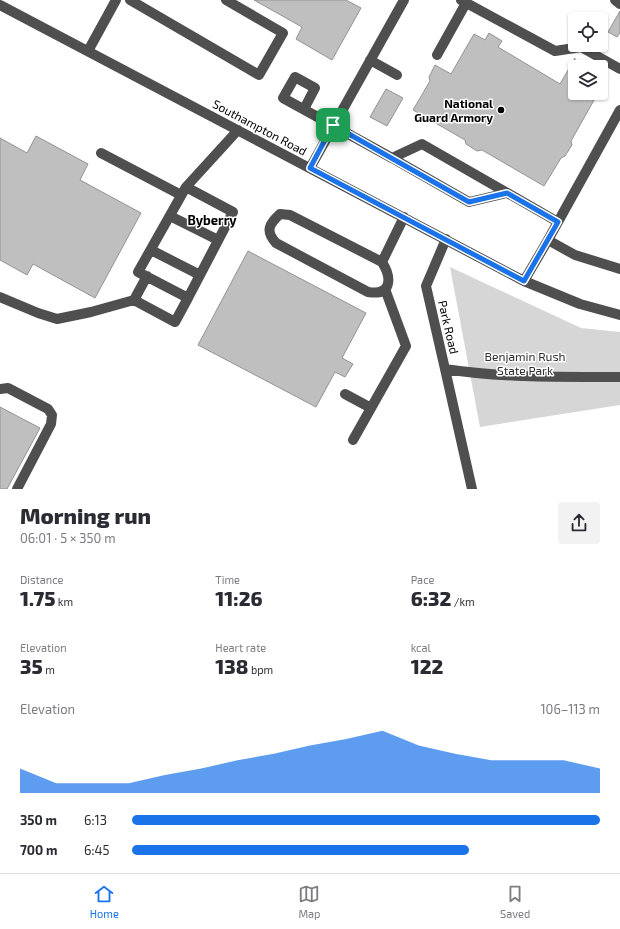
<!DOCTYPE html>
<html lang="en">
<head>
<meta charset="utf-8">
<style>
  body { margin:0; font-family:"Exo 2",sans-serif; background:#f2f2f3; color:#2b2b33; height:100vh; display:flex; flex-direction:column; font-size:15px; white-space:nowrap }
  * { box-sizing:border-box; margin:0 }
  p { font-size:13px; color:#7c7c81 }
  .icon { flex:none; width:22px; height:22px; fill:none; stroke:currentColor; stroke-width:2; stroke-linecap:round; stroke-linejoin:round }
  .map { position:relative; height:489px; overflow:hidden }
  .details { display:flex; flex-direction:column; background:#fff; flex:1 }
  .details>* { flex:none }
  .tools { position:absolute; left:568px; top:12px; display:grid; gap:8px }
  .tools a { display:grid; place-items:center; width:40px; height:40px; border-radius:4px; background:#fff; box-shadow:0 1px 3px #0004; font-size:20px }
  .pin { position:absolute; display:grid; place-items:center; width:34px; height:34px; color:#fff; margin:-17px; border-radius:8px; box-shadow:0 2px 6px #0006 }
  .round { display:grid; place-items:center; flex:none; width:42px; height:42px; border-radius:4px; background:#f2f2f3 }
  .overview { display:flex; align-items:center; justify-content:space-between; height:68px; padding:0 20px }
  h1 { font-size:22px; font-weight:800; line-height:30px }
  .stats { display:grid; grid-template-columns:repeat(3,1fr); gap:6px; height:68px; padding:4px 20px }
  .stats div { display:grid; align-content:center }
  .stats b { font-size:20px; font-weight:800 }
  .stats small { font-size:11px; font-weight:400 }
  .stats p { font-size:11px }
  .chart { height:112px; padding:8px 20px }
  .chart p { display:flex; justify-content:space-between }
  .chart svg { width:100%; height:72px; margin-top:4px; fill:#1a73e8; opacity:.7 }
  ul { padding:0 20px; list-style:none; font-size:13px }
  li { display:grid; grid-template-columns:64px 48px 1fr; align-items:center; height:30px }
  li i { height:10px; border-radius:5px; background:#1a73e8 }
  .tab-bar { display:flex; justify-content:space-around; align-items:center; height:56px; border-top:1px solid #e1e1e2; background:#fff; font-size:11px; color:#7c7c81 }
  .tab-bar a { display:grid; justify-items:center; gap:2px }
  .tab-bar .on { color:#1a73e8 }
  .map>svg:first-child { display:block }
  .green { fill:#d6d6d6 }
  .building { fill:#bfbfbf; stroke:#939393 }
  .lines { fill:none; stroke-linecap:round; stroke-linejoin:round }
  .minor { stroke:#4f4f4f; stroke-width:10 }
  .route-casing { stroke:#fff; stroke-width:8 }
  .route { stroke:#1a73e8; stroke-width:5 }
  .poi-dot { fill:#000; stroke:#fff; stroke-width:1.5 }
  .labels { text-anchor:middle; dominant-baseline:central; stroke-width:3; stroke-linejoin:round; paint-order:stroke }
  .poi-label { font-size:12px; font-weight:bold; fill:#000; stroke:#fff; text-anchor:end }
  .street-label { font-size:12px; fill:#000; stroke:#fff }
  .park-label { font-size:12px; fill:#2d2d2d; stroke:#fff }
  .neighbourhood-label { font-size:13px; font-weight:bold; fill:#000; stroke:#fff }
</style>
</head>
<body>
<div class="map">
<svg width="620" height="489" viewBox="0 0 620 489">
  <rect width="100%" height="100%" fill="#fff"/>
  <!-- green -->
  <path class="green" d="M450,267L581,328L620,332V405L480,427Z"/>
  <!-- building -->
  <path class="building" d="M254,0H346L361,8L332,60L296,39L302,27Z
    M620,11V33L617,37L608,32Z
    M489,33L502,41L498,47L560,84L575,58V93H598L571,141L572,145L565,156L561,158L544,186L482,150L477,151L466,144L465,140L413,110L430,81L429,77L435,65L451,74L474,34L485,40Z
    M386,89L403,98L387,126L370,117Z
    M36,136L88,164L80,180L141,213L95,298L33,264L27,275L0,260V138L27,153Z
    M248,251L366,313L342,358L353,364L345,377L335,372L316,407L198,345Z
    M0,407L40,428L7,489H0Z"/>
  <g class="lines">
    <!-- minor -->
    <path class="minor" d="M130,0L259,75L283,33L226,0
      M461,0L555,51L581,47L620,69
      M615,0L620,4
      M0,5L524,281L580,304L620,315
      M88,51L116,0
      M437,55L466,3
      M370,60L397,75
      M304,109L315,88L295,77L283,98L392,158L422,144L558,222
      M101,153L181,195
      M392,158L469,202L507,193
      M310,168L404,0
      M186,187L233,212L188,298L138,272L186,187L238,130
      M170,216L218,240
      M446,239L426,286L445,369C503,378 561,377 620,377
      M548,240L620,110
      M151,250L200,275
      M382,262L290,215L280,214C269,224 265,231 276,243L368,292C392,296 392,278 382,262L404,217
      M147,276L134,300L175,322L188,298
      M524,281L548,240L575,255L620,269
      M0,297L38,313L57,319L91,312L134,300
      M445,369L472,489
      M0,389L8,388L48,409L52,415L51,424L17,489
      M345,394L371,408
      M353,440L406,346L385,289"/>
  </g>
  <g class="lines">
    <defs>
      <path id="route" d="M333,125L469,202L507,193L558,222L524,281L310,168Z"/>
    </defs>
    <!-- route casing -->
    <use href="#route" class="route-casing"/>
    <!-- route -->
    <use href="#route" class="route"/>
  </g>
  <!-- markers -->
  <circle class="poi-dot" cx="501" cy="110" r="4"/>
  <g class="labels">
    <!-- poi labels -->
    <g class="poi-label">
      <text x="493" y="103">National<tspan x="493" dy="14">Guard Armory</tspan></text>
    </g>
    <!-- street labels -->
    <g class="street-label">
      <text transform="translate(260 127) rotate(28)">Southampton Road</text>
      <text transform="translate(449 327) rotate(77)">Park Road</text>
    </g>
    <!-- park labels -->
    <g class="park-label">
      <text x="525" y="356">Benjamin Rush<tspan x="525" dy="14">State Park</tspan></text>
    </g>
    <!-- neighbourhood labels -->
    <g class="neighbourhood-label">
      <text x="212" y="220">Byberry</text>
    </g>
  </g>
</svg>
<div class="tools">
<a><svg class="icon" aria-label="locate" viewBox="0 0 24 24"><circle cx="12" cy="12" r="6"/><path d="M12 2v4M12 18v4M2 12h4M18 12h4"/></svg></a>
<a><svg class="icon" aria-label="layers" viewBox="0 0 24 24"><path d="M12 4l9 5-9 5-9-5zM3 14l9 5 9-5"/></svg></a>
</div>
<div class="pin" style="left:333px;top:125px;background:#1e9e55"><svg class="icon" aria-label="arrive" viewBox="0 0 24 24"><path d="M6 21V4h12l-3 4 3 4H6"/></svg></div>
</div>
<section class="details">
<div class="overview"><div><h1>Morning run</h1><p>06:01 · 5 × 350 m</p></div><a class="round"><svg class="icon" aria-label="share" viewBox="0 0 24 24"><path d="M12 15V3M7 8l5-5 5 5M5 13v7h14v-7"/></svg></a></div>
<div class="stats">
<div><p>Distance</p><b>1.75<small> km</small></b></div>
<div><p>Time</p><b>11:26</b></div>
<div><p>Pace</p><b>6:32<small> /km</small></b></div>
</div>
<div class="stats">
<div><p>Elevation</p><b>35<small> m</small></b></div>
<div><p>Heart rate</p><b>138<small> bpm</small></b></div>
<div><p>kcal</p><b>122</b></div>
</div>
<div class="chart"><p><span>Elevation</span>106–113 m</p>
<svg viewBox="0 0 160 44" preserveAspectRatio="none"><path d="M0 44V29L10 38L20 38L30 38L40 33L50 29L60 24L70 20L80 15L90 11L100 6L110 15L120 20L130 24L140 24L150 24L160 29V44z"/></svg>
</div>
<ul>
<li><b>350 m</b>6:13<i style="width:100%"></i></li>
<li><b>700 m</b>6:45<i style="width:72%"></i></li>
</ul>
</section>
<nav class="tab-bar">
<a class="on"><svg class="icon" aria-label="home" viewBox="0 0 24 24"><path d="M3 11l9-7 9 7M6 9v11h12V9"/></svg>Home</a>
<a><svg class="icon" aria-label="map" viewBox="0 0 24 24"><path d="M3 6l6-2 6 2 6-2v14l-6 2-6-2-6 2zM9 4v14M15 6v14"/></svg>Map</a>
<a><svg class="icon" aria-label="saved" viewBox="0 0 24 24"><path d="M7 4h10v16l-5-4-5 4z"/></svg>Saved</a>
</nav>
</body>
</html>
